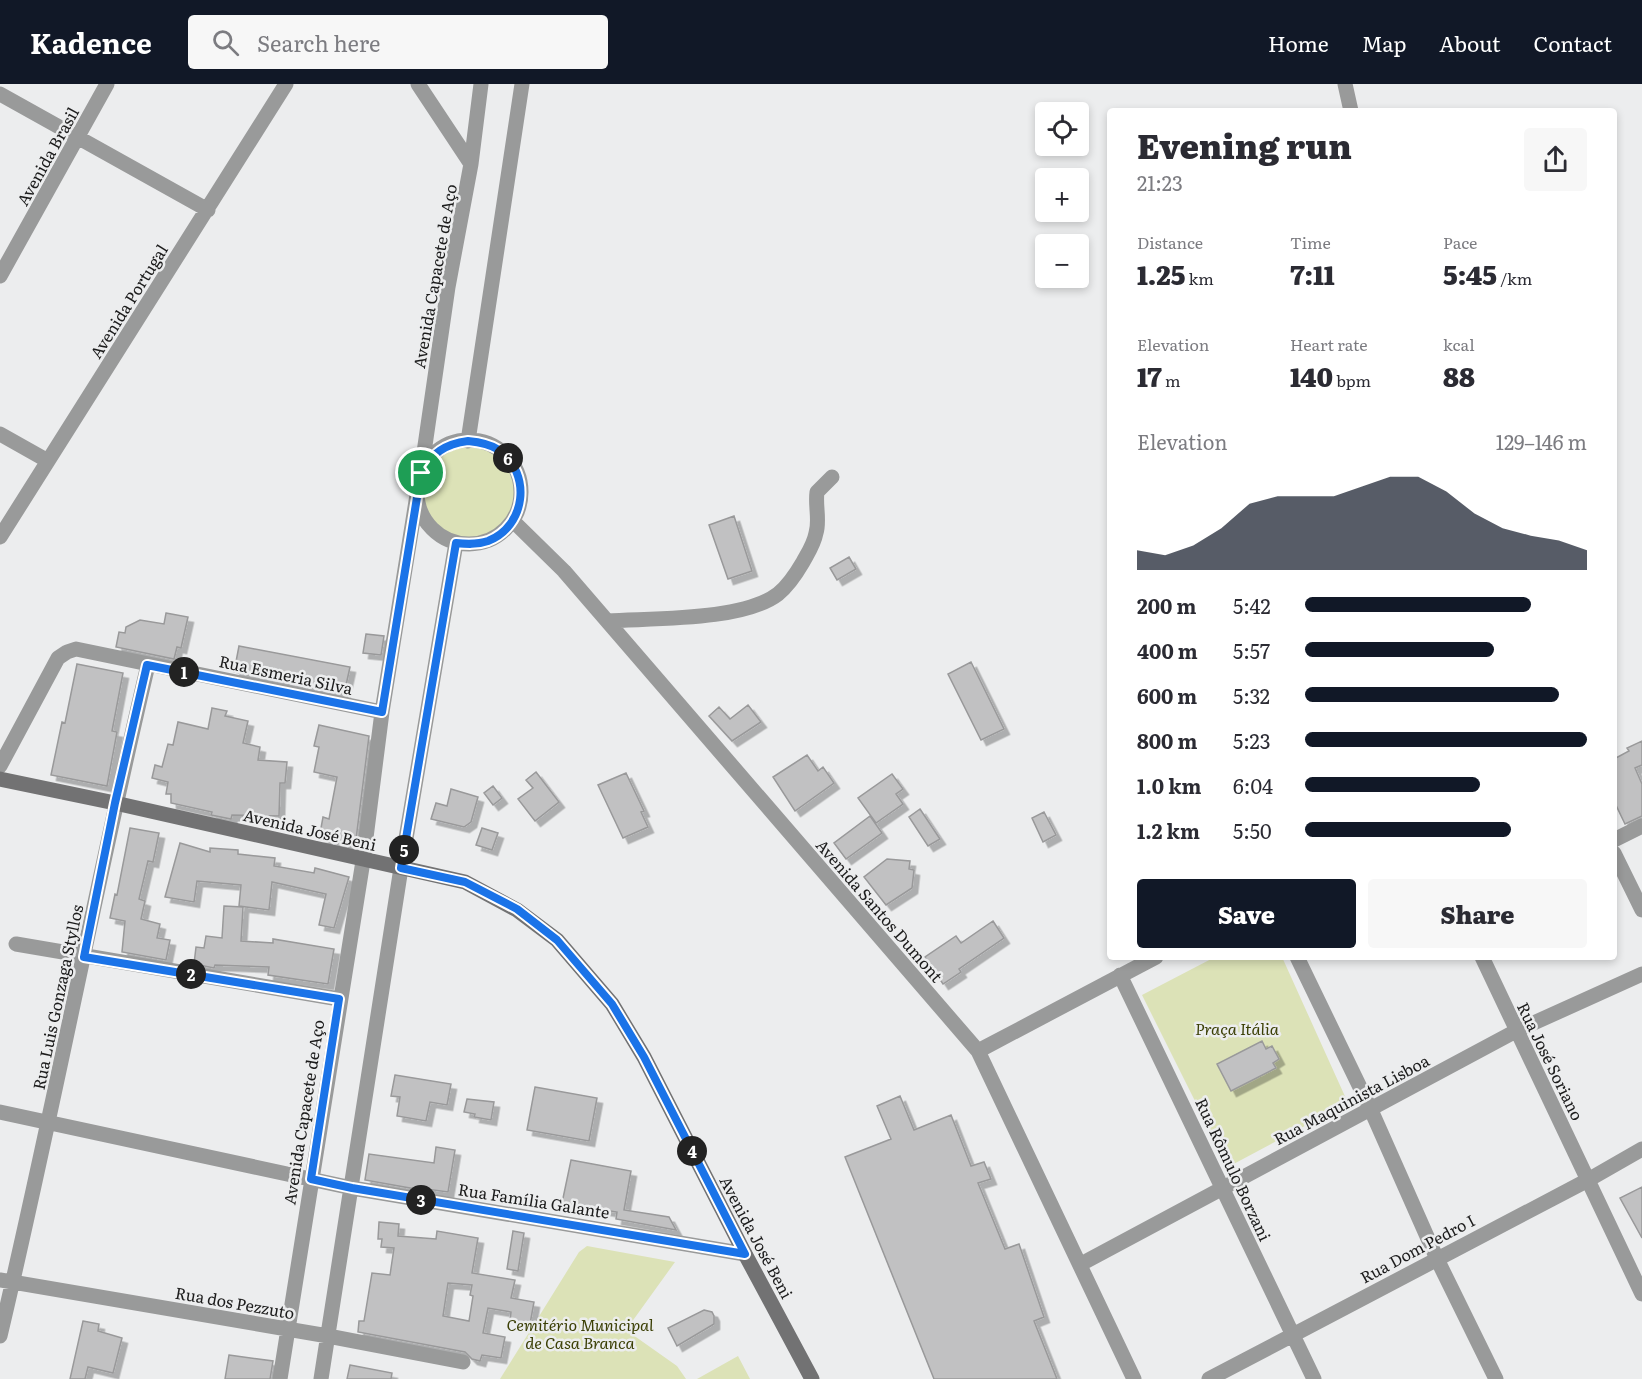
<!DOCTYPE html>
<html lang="en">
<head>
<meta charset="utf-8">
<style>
  body { margin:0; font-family:Literata,serif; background:#f7f7f7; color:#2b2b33; height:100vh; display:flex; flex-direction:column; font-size:22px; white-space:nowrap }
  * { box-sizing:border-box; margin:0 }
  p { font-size:20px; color:#7c7c81 }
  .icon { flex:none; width:33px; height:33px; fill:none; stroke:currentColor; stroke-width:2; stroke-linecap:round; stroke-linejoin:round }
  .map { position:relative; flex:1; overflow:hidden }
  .side { position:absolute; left:1107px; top:24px; width:510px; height:852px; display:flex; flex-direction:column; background:#fff; border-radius:6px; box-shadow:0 3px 9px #0003 }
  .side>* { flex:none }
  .controls { position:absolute; left:1035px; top:18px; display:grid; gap:12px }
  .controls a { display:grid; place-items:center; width:54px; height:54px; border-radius:6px; background:#fff; box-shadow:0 3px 9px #0003; font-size:30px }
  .pin { position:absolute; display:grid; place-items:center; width:51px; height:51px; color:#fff; margin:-26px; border:3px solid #fff; border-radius:50%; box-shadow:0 2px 6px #0007 }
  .km { position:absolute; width:30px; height:30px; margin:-15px; border-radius:50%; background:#222; color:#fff; font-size:16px; line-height:30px; text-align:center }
  .round { display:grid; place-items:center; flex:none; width:63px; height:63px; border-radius:6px; background:#f7f7f7 }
  .head { display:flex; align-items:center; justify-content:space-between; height:102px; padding:0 30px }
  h1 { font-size:33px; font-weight:800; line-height:45px }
  .metrics { display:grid; grid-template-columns:repeat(3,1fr); gap:9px; height:102px; padding:6px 30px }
  .metrics div { display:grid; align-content:center }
  .metrics b { font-size:26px; font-weight:800 }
  .metrics small { font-size:16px; font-weight:400 }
  .metrics p { font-size:16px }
  .chart { height:168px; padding:12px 30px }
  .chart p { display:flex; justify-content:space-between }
  .chart svg { width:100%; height:108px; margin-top:6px; fill:#111827; opacity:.7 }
  .action { display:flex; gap:12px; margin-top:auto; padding:12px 30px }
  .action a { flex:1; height:69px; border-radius:6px; background:#111827; color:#fff; font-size:24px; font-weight:800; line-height:69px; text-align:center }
  .action a+a { background:#f7f7f7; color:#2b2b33 }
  ul { padding:0 30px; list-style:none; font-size:20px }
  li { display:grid; grid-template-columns:96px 72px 1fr; align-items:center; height:45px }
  li i { height:15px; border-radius:8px; background:#111827 }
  header { display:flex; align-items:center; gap:36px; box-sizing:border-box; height:84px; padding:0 30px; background:#111827; color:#fff }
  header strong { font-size:28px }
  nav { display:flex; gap:33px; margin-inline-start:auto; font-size:21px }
  .search { width:420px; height:54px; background:#f7f7f7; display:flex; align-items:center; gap:15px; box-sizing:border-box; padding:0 21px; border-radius:6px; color:#7c7c81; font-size:22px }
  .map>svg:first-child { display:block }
  .green { fill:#dce2b7 }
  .building { fill:#c1c1c2; stroke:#99999a; stroke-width:1.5; fill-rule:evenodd; filter:url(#shadow) }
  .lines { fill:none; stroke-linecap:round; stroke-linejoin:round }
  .minor { stroke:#999a9a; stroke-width:15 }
  .secondary { stroke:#727273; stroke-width:15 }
  .route-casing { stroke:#fff; stroke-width:12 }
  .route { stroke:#1a73e8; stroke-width:8 }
  .labels { text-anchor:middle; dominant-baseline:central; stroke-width:5; stroke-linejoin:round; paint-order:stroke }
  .street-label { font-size:16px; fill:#1c1c1c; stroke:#ecedee }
  .park-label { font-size:16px; font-style:italic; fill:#3b3f05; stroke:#ecedee }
</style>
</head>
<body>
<header>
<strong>Kadence</strong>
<div class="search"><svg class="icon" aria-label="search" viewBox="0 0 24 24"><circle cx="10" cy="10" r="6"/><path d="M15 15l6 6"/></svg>Search here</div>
<nav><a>Home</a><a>Map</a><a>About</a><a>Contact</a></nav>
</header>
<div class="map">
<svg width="1642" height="1295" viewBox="0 0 1642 1295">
  <defs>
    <filter id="shadow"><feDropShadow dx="5.5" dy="5.5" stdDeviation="0" flood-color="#0004"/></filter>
  </defs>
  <rect width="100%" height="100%" fill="#ecedee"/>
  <!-- green -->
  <path class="green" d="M423 409a46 46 0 1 1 92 0a46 46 0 1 1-92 0Z
    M1215,873H1282L1348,1019L1228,1083L1142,911Z
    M587,1162L675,1178L626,1246L677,1282L686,1295H500L579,1168Z
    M738,1272L750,1295H697Z"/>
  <!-- building -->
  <path class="building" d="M734,432L752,487L728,495L709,441Z
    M849,473L856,485L837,496L830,484Z
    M166,529L188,533L181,564L177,563L174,575L116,563L119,548L125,549L126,543L140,536L164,540Z
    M366,550L384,552L381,571L363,569Z
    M239,562L350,583L344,610L234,588Z
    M971,578L1004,645L981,656L948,590Z
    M77,580L123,589L112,647L117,648L107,702L51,691L62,638L65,639Z
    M748,621L761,638L732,657L709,632L719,623L730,635Z
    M212,624L227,627L225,632L248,637L243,659L260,663L258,676L287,678L285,699H280L279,732L232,731L231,735L211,731L212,728L171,719V710H166L168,698L152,694L155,681L162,683L168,660L173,661L178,638L208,645Z
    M319,641L369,652L355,763L319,755L323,733L329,735L337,693L314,688L319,663L314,662Z
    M1642,657V681L1635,684L1642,700V732L1625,740L1614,717V675L1629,667L1627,664Z
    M807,671L818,687L823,683L834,699L795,727L773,693Z
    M536,688L559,718L535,737L518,715L533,704L526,696Z
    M626,689L644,727L641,728L648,743L623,754L598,701Z
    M892,690L903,705L896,710L903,720L876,739L858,714Z
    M493,702L502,714L493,721L484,709Z
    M451,705L478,713L471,738L464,743L431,735L436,719L447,722Z
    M920,725L940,755L928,762L909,733Z
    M1044,728L1056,751L1043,758L1032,734Z
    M870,732L882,749L846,775L834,759Z
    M130,744L159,749L153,778L148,777L139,815L145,817L141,835L160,840L157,854L170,856L166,876L122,868L125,837L110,834L115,810L117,811Z
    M482,744L498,749L492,766L476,761Z
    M180,759L210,768V764L238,766V770L275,774L274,782L314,789L315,784L349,793L334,844L319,841L326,810L272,798L269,826L239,822L241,801L197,797L194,818L165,813Z
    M887,775L910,777L909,785L914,786L912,804L886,821L864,793Z
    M224,822L243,823L241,857L273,859V855L334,865L328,900L268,891L269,883L215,881L214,884L194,880L196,863L204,864L206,852L222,854Z
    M993,837L1004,854L959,885L961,888L943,900L925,873L956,852L961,859Z
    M1262,957L1266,965L1272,962L1279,975L1273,979L1276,984L1231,1007L1217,980Z
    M395,991L451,1000L447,1021L430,1018L426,1037L397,1032L400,1013L391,1012Z
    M535,1003L597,1014L589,1057L527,1046Z
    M900,1012L914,1046L951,1031L971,1082L984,1078L991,1095L978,1099L1005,1165L1019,1160L1044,1233L1034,1237L1057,1295H934L845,1073L891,1055L877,1022Z
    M467,1015L494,1018L491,1036L474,1033L475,1030L464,1028Z
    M436,1063L455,1066L448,1108L427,1105V1107L365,1096L369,1070L434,1079Z
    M571,1076L631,1087L624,1126L669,1133L676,1146L616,1135L617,1128L562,1119Z
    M1642,1103V1154L1620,1114Z
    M379,1138L399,1140L398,1152L436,1155L437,1147L478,1154L472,1189L515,1196L511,1214L534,1218L530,1240L510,1237L511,1228L488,1224L483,1249L505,1253L501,1274L482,1271L480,1277L472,1275L465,1268L358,1248L359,1237H364L372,1189L390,1191L394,1164L381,1163L382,1155H378ZM448,1199L472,1201L470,1211L473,1212L469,1237L443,1232Z
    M513,1147L524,1149L518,1187L507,1185Z
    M704,1226L712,1228L714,1232V1240L677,1262L668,1244Z
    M83,1237L99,1240L98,1247L122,1254L113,1289L88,1283L85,1295H70Z
    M229,1271L273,1277L270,1295H225Z
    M350,1281L392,1289L391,1295H347Z"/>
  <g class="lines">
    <!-- minor -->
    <path class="minor" d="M418,0L471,80
      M1345,0L1351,27
      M0,10L208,126
      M0,192L107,0
      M0,350L48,377
      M417 408a52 52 0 1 1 104 0a52 52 0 1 1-104 0Z
      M468,357L522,0
      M421,389L448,203L471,80L481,0
      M513,437L564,487L978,967L1134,1295
      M0,453L286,0
      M608,537C652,534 743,537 778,510C788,502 796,490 803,478C808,469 814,460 816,449C820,436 815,422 817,408L832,393
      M0,682L58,574L67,568L76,565L382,628
      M1614,756L1642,742
      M1614,769L1642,826
      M16,860L339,915
      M1297,873L1371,1026L1437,1175L1496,1295
      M1482,873L1642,1210
      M1120,891L1314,1295
      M978,967L1156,873
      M0,1028L352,1104L745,1170
      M1081,1180L1516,947L1642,890
      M0,1196L328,1252L463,1278
      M0,1252C53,1029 95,804 148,581
      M280,1295L363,777L382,628L417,411
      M321,1295L401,784L456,459
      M1209,1295L1588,1096L1642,1065"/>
    <!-- secondary -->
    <path class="secondary" d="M0,695L115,719L465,798L517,826L557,856L612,920L644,973L745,1170L812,1295"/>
  </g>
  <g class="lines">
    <defs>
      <path id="route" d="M468,357C479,358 490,360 499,366C532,390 526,442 488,457C477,461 466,460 456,459L401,784L465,798L517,825L557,856L612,920L644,973L745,1170L352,1104L311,1095L339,915L84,873L115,719L147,581L382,628L421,389C432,369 445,360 468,357Z"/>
    </defs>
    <!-- route casing -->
    <use href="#route" class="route-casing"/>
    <!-- route -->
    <use href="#route" class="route"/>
  </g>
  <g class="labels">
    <!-- street labels -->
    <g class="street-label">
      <text transform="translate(47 72) rotate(-61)">Avenida Brasil</text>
      <text transform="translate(434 192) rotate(-80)">Avenida Capacete de Aço</text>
      <text transform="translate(128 217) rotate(-58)">Avenida Portugal</text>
      <text transform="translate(286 590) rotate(12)">Rua Esmeria Silva</text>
      <text transform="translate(310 745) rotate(13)">Avenida José Beni</text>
      <text transform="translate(880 826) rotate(49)">Avenida Santos Dumont</text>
      <text transform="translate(57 913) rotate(-78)">Rua Luis Gonzaga Styllos</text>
      <text transform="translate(1551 977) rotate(64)">Rua José Soriano</text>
      <text transform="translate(1351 1015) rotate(-28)">Rua Maquinista Lisboa</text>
      <text transform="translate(303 1028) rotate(-81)">Avenida Capacete de Aço</text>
      <text transform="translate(1234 1085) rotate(65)">Rua Rômulo Borzani</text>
      <text transform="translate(534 1116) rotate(9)">Rua Família Galante</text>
      <text transform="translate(757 1153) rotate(62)">Avenida José Beni</text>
      <text transform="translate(1417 1164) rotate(-28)">Rua Dom Pedro I</text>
      <text transform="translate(235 1218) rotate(10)">Rua dos Pezzuto</text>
    </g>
    <!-- park labels -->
    <g class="park-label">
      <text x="1237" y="944">Praça Itália</text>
      <text x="580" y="1240">Cemitério Municipal<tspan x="580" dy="18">de Casa Branca</tspan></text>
    </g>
  </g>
</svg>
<div class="controls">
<a><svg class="icon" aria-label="locate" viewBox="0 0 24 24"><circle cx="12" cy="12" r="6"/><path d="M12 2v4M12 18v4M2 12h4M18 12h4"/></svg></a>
<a>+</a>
<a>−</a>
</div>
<div class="pin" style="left:421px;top:389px;background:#1e9e55"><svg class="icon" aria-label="arrive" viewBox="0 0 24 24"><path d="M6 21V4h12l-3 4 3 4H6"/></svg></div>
<b class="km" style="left:184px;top:588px">1</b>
<b class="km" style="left:191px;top:890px">2</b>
<b class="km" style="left:421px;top:1116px">3</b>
<b class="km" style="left:692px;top:1067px">4</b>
<b class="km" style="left:404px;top:766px">5</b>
<b class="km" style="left:508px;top:374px">6</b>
<section class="side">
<div class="head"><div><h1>Evening run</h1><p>21:23</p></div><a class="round"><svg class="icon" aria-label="share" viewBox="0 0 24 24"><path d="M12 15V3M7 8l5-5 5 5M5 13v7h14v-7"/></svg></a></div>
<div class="metrics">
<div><p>Distance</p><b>1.25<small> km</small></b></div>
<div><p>Time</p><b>7:11</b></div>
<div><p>Pace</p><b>5:45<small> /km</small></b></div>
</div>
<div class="metrics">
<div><p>Elevation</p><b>17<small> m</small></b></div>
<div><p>Heart rate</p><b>140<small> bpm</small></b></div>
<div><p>kcal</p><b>88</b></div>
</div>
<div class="chart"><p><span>Elevation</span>129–146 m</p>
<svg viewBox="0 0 160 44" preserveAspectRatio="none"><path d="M0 44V36L10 38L20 34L30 27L40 17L50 14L60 14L70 14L80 10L90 6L100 6L110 12L120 21L130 27L140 30L150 32L160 36V44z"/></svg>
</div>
<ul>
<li><b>200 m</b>5:42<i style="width:80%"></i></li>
<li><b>400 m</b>5:57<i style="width:67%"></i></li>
<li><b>600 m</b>5:32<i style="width:90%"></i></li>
<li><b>800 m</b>5:23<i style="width:100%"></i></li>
<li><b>1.0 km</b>6:04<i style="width:62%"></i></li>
<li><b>1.2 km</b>5:50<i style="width:73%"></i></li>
</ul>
<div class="action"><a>Save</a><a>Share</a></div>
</section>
</div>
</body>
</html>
